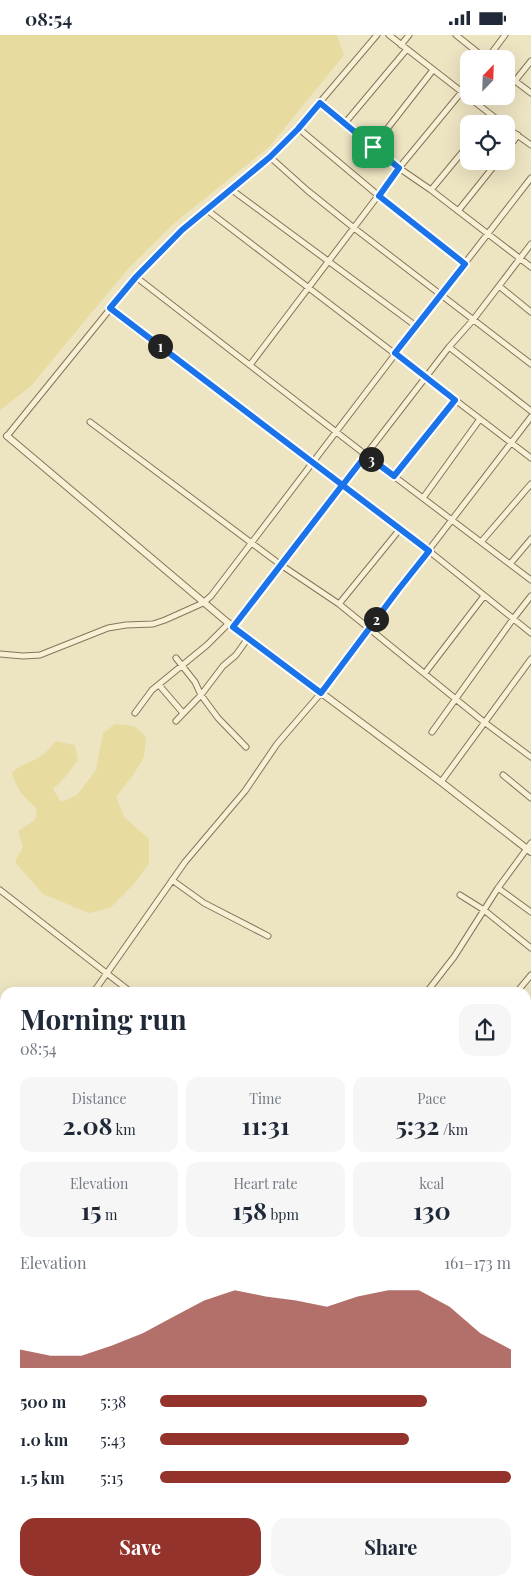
<!DOCTYPE html>
<html lang="en">
<head>
<meta charset="utf-8">
<style>
  body { margin:0; font-family:"Playfair Display",serif; background:#f6f6f7; color:#1f2937; height:100vh; display:flex; flex-direction:column; font-size:19px; white-space:nowrap }
  * { box-sizing:border-box; margin:0 }
  p { font-size:16px; color:#747a83 }
  .icon { flex:none; width:28px; height:28px; fill:none; stroke:currentColor; stroke-width:2; stroke-linecap:round; stroke-linejoin:round }
  .map { position:relative; flex:1; overflow:hidden }
  .sheet { position:absolute; left:0px; top:952px; width:531px; height:599px; display:flex; flex-direction:column; background:#fff; border-radius:15px 15px 0 0; box-shadow:0 5px 20px #0002 }
  .sheet>* { flex:none }
  .needle { width:32px; rotate:23deg }
  .tools { position:absolute; left:460px; top:15px; display:grid; gap:10px }
  .tools a { display:grid; place-items:center; width:55px; height:55px; border-radius:10px; background:#fff; box-shadow:0 5px 20px #0002; font-size:25px }
  .pin { position:absolute; display:grid; place-items:center; width:42px; height:42px; color:#fff; margin:-21px; border-radius:10px; box-shadow:0 2px 8px #0006 }
  .km { position:absolute; width:25px; height:25px; margin:-12px; border-radius:50%; background:#222; color:#fff; font-size:14px; line-height:25px; text-align:center }
  .round { display:grid; place-items:center; flex:none; width:52px; height:52px; border-radius:15px; background:#f6f6f7 }
  .overview { display:flex; align-items:center; justify-content:space-between; height:85px; padding:0 20px }
  h1 { font-size:28px; font-weight:700; line-height:38px }
  .metrics { display:grid; grid-template-columns:repeat(3,1fr); gap:8px; height:85px; padding:5px 20px }
  .metrics div { display:grid; align-content:center; border-radius:12px; background:#f6f6f7; text-align:center }
  .metrics b { font-size:25px; font-weight:700 }
  .metrics small { font-size:14px; font-weight:400 }
  .metrics p { font-size:14px }
  .chart { height:140px; padding:10px 20px }
  .chart p { display:flex; justify-content:space-between }
  .chart svg { width:100%; height:90px; margin-top:5px; fill:#94332b; opacity:.7 }
  .button { display:flex; gap:10px; margin-top:auto; padding:10px 20px }
  .button a { flex:1; height:58px; border-radius:15px; background:#94332b; color:#fff; font-size:20px; font-weight:700; line-height:58px; text-align:center }
  .button a+a { background:#f6f6f7; color:#1f2937 }
  ul { padding:0 20px; list-style:none; font-size:16px }
  li { display:grid; grid-template-columns:80px 60px 1fr; align-items:center; height:38px }
  li i { height:12px; border-radius:6px; background:#94332b }
  .status { display:flex; justify-content:space-between; align-items:center; height:35px; padding:0 25px; background:#fff; direction:ltr }
  .status svg { height:14px; fill:currentColor }
  .map>svg:first-child { display:block }
  .sand { fill:#e8db9f }
  .lines { fill:none; stroke-linecap:round; stroke-linejoin:round }
  .minor-casing { stroke:#86755a; stroke-width:7 }
  .tertiary-casing { stroke:#86755a; stroke-width:8 }
  .primary-casing { stroke:#54432e; stroke-width:9 }
  .minor { stroke:#f8f0d5; stroke-width:5 }
  .tertiary { stroke:#f8f0d5; stroke-width:6 }
  .primary { stroke:#efdc9a; stroke-width:8 }
  .route-casing { stroke:#fff; stroke-width:10 }
  .route { stroke:#1a73e8; stroke-width:6 }
</style>
</head>
<body>
<div class="status"><b>08:54</b><svg viewBox="0 0 49 12"><path d="M0 12V9h3v3zM5 12V6h3v6zM10 12V3h3v9zM15 12V0h3v12zM26 1h20v11H26zM47 4h2v5h-2z"/></svg></div>
<div class="map">
<svg width="531" height="1551" viewBox="0 0 531 1551">
  <rect width="100%" height="100%" fill="#ede4c2"/>
  <!-- sand -->
  <path class="sand" d="M0,0H337L344,20L270,111L172,190L127,235L30,352L0,375Z
    M115,689L134,691L146,702L144,722L133,740L116,762L124,782L149,804V828L135,848L110,873L89,878L43,859L15,827L23,812L18,796L35,785L37,774C25,763 16,754 12,738C20,729 31,728 41,721C47,717 51,711 56,706L75,710L78,725L66,741L53,754L61,767L77,760L96,735L103,698Z
    M5,1136V1294L0,1291V1152Z
    M0,1318L5,1320V1437L0,1443Z"/>
  <g class="lines">
    <defs>
      <path id="minor" d="M377,0L298,93L270,122L182,195L136,242L366,420L531,545
        M389,0L503,89
        M456,0L486,24
        M401,10L409,0
        M487,24L505,0
        M506,39L531,58
        M515,46L531,26
        M319,68L399,133L431,155L531,232
        M345,88L407,14
        M485,89L492,81
        M506,92L531,110
        M298,93L379,161L465,229
        M373,112L433,35
        M506,116L518,100
        M270,122L308,156L354,193L531,329
        M232,155L416,291
        M431,155L469,109
        M207,175L531,423
        M458,176L498,126
        M499,251L531,277
        M110,273L429,516L531,598
        M449,312L531,376
        M250,330L399,133L469,48
        M90,387L281,530L339,569L484,687L531,722
        M7,401L136,242
        M394,441L455,365
        M423,463L480,384
        M481,507L531,449
        M510,529L531,504
        M339,569L400,494
        M233,592L449,312L473,285L531,209
        M0,619L23,621L40,620L108,593L126,590L153,589L165,585L203,568L211,561L441,259L531,143
        M176,623L195,647L201,660L218,683L246,712
        M425,638L484,561
        M159,650L183,678
        M135,678L152,655L207,610L229,588
        M176,686L201,660L223,631L236,620L248,603
        M432,697L513,584L531,561
        M503,740L531,763
        M441,747L531,624
        M172,845L204,868L268,901
        M498,853L531,877
        M0,855L132,958
        M460,860L484,875L531,913
        M93,958L185,827L245,756L277,709L321,658L351,616L531,382
        M426,958L454,922L498,853L531,808
        M516,958L531,940
        M526,969L531,973
        M526,1009L531,1012
        M526,1050L531,1054
        M0,1080L5,1073
        M526,1105L531,1098
        M526,1169L531,1162
        M526,1365L531,1359
        M526,1369L531,1373
        M526,1405L531,1408
        M526,1440L531,1443
        M526,1482L531,1486
        M0,1520L5,1514
        M218,1546L224,1551
        M429,1546L435,1551
        M383,1551L386,1546
        M459,1551L462,1546"/>
      <path id="tertiary" d="M7,401L233,592L441,747L531,817"/>
      <path id="primary" d="M526,1255L531,1249
        M305,1551L308,1546"/>
    </defs>
    <!-- minor casing -->
    <use href="#minor" class="minor-casing"/>
    <!-- tertiary casing -->
    <use href="#tertiary" class="tertiary-casing"/>
    <!-- primary casing -->
    <use href="#primary" class="primary-casing"/>
    <!-- minor -->
    <use href="#minor" class="minor"/>
    <!-- tertiary -->
    <use href="#tertiary" class="tertiary"/>
    <!-- primary -->
    <use href="#primary" class="primary"/>
  </g>
  <g class="lines">
    <defs>
      <path id="route" d="M373,112L320,68L298,94L270,122L182,195L136,242L110,273L429,516L398,555L321,658L233,592L340,453L342,451L366,420L394,441L455,365L395,318L465,229L379,161L399,133L373,112"/>
    </defs>
    <!-- route casing -->
    <use href="#route" class="route-casing"/>
    <!-- route -->
    <use href="#route" class="route"/>
  </g>
</svg>
<div class="tools">
<a><svg class="needle" viewBox="-14 -14 28 28"><path d="M0-13l5 13h-10z" fill="#e53935"/><path d="M0 13l5-13h-10z" fill="#747a83"/></svg></a>
<a><svg class="icon" aria-label="locate" viewBox="0 0 24 24"><circle cx="12" cy="12" r="6"/><path d="M12 2v4M12 18v4M2 12h4M18 12h4"/></svg></a>
</div>
<div class="pin" style="left:373px;top:112px;background:#1e9e55"><svg class="icon" aria-label="arrive" viewBox="0 0 24 24"><path d="M6 21V4h12l-3 4 3 4H6"/></svg></div>
<b class="km" style="left:160px;top:311px">1</b>
<b class="km" style="left:376px;top:584px">2</b>
<b class="km" style="left:371px;top:424px">3</b>
<section class="sheet">
<div class="overview"><div><h1>Morning run</h1><p>08:54</p></div><a class="round"><svg class="icon" aria-label="share" viewBox="0 0 24 24"><path d="M12 15V3M7 8l5-5 5 5M5 13v7h14v-7"/></svg></a></div>
<div class="metrics">
<div><p>Distance</p><b>2.08<small> km</small></b></div>
<div><p>Time</p><b>11:31</b></div>
<div><p>Pace</p><b>5:32<small> /km</small></b></div>
</div>
<div class="metrics">
<div><p>Elevation</p><b>15<small> m</small></b></div>
<div><p>Heart rate</p><b>158<small> bpm</small></b></div>
<div><p>kcal</p><b>130</b></div>
</div>
<div class="chart"><p><span>Elevation</span>161–173 m</p>
<svg viewBox="0 0 160 44" preserveAspectRatio="none"><path d="M0 44V35L10 38L20 38L30 33L40 27L50 19L60 11L70 6L80 9L90 11L100 14L110 9L120 6L130 6L140 14L150 27L160 35V44z"/></svg>
</div>
<ul>
<li><b>500 m</b>5:38<i style="width:76%"></i></li>
<li><b>1.0 km</b>5:43<i style="width:71%"></i></li>
<li><b>1.5 km</b>5:15<i style="width:100%"></i></li>
</ul>
<div class="button"><a>Save</a><a>Share</a></div>
</section>
</div>
</body>
</html>
